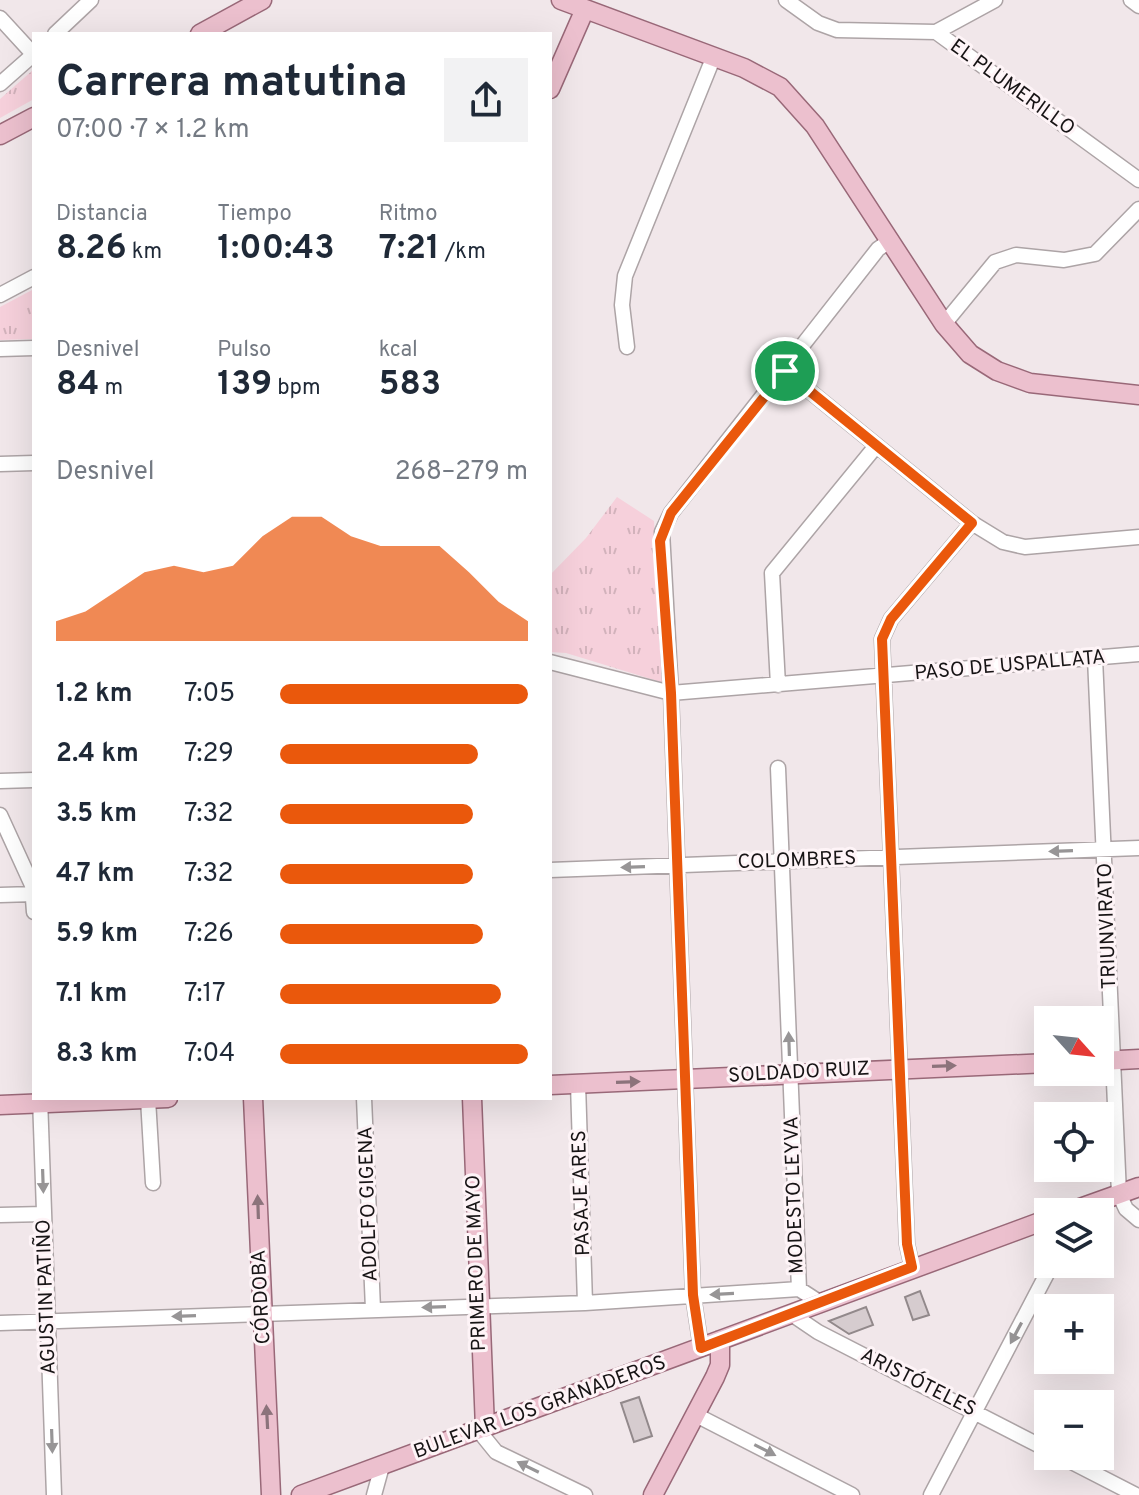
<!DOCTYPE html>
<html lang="es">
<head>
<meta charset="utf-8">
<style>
  body { margin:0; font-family:Overpass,sans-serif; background:#f2f2f3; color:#1f2937; height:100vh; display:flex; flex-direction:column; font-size:30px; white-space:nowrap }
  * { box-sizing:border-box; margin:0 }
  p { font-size:26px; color:#747a83 }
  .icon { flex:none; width:44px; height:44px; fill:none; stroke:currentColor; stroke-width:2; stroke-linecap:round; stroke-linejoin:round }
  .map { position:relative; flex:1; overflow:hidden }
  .panel { position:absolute; left:32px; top:32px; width:520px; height:1068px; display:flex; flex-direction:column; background:#fff; border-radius:0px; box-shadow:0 8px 32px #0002 }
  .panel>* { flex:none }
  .needle { width:52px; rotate:117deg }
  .controls { position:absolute; left:1034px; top:1006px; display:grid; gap:16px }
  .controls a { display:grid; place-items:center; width:80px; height:80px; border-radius:0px; background:#fff; box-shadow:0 8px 32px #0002; font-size:40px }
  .pin { position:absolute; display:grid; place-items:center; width:68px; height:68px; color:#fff; margin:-34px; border:4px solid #fff; border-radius:50%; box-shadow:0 2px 8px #0007 }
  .round { display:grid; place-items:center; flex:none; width:84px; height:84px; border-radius:0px; background:#f2f2f3 }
  .headline { display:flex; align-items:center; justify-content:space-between; height:136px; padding:0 24px }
  h1 { font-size:44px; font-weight:700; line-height:60px }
  .figures { display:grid; grid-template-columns:repeat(3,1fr); gap:12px; height:136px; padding:8px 24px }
  .figures div { display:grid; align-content:center }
  .figures b { font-size:34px; font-weight:700 }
  .figures small { font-size:22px; font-weight:400 }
  .figures p { font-size:22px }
  .chart { height:224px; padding:16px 24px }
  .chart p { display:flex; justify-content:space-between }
  .chart svg { width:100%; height:144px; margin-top:8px; fill:#ea580c; opacity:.7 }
  ul { padding:0 24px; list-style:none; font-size:26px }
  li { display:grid; grid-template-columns:128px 96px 1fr; align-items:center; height:60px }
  li i { height:20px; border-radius:10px; background:#ea580c }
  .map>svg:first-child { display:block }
  .grass { fill:url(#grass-tufts) }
  .building { fill:#d6cccf; stroke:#92898b; stroke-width:2 }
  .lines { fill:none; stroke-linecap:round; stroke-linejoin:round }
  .minor-casing { stroke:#ada4a6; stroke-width:17 }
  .major-casing { stroke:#996878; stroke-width:21 }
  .minor { stroke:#fff; stroke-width:14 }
  .major { stroke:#ecc0ce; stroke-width:18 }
  .oneway { fill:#979596 }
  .oneway2 { fill:#8c737b }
  .route-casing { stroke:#fff; stroke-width:16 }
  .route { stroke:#ea580c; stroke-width:10 }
  .labels { text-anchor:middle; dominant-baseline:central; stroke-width:6; stroke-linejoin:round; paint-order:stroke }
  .street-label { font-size:20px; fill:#171415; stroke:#fef4f7 }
</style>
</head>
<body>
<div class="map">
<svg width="1139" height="1495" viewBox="0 0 1139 1495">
  <defs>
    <pattern id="grass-tufts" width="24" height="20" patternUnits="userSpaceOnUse" patternTransform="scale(2)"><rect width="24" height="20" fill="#f6d0db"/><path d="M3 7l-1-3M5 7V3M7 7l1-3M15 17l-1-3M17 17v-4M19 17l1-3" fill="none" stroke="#d2b2bb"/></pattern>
  </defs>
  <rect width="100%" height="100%" fill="#f1e7ea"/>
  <!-- grass -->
  <path class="grass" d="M33,70L34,99L0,118V99Z
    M34,289V339L0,340V307Z
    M617,497L654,521L664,683L566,653L550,652V575L586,538Z"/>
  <!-- building -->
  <path class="building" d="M920,1291L929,1315L913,1320L905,1297Z
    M866,1307L873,1325L849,1334L829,1321Z
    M639,1397L652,1436L634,1442L621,1403Z"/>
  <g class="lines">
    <defs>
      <path id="minor" d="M786,0L818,23L837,30L936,32L1139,180
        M1131,0L1139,6
        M0,18L34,55
        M936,32L995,0
        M55,34L91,0
        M0,84L34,54
        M0,295L34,277
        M944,324L995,262L1016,255L1064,260L1095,254L1139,209
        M627,347L622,305L625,276L714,56
        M0,349L34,348
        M785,371L972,523L1003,542L1025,547L1139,537
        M0,464L34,463
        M1095,658L1119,1194L1126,1209L1139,1220
        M550,662L671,693L1139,654
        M778,685L772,573L876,446
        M778,768L799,1289
        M0,781L34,780
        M0,815L32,885L34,912
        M550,870L1139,848
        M0,895L34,894
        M578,1084L585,1303
        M40,1098L54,1495
        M364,1098L373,1309
        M148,1099L153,1183
        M0,1215L44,1214
        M912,1267L907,1244L882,639L891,619L972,523
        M790,1313L818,1332L1048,1450
        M0,1323L585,1303L799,1289L819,1302
        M701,1348L693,1295L671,693L662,532L671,513L878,249L891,240
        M696,1415L852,1495
        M479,1431L496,1452L585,1495
        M1060,1456L1136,1495
        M374,1495L382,1466
        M931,1495L1052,1264"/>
      <path id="major" d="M561,0L744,68L780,87L815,126L944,324L970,354L997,371L1030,383L1139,395
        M200,34L262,0
        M550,89L585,9
        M0,135L34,117
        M1100,1061L1139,1059
        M550,1085L1048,1063
        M253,1098L271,1495
        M472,1098L485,1428
        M0,1105L168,1098
        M1069,1212L1139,1187
        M301,1495L1048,1219
        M653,1495L715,1377L720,1365V1340"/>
    </defs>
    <!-- minor casing -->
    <use href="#minor" class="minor-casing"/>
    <!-- major casing -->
    <use href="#major" class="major-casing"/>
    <!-- minor -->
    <use href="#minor" class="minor"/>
    <!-- major -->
    <use href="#major" class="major"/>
  </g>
  <!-- one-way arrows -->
  <defs><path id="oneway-solid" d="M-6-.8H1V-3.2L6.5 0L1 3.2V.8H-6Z" transform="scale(2)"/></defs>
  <g class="oneway">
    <use href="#oneway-solid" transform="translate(1061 851) rotate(178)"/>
    <use href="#oneway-solid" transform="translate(633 867) rotate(178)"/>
    <use href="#oneway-solid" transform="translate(789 1044) rotate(-92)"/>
    <use href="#oneway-solid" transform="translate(43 1181) rotate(88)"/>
    <use href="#oneway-solid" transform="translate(722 1294) rotate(177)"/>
    <use href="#oneway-solid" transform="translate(434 1307) rotate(178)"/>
    <use href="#oneway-solid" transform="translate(184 1316) rotate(178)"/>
    <use href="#oneway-solid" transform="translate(1016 1333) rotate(118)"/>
    <use href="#oneway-solid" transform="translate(52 1441) rotate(88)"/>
    <use href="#oneway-solid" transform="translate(765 1450) rotate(27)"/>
    <use href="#oneway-solid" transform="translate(528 1467) rotate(-154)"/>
  </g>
  <g class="oneway2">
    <use href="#oneway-solid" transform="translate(944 1066) rotate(-2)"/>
    <use href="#oneway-solid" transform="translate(628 1082) rotate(-2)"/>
    <use href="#oneway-solid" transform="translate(258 1207) rotate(-92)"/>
    <use href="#oneway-solid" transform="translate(267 1417) rotate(-93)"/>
  </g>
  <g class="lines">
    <defs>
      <path id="route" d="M785,371L972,523L891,619L882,639L907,1244L912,1267L701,1348L693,1295L671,693L660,541L671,513Z"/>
    </defs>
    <!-- route casing -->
    <use href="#route" class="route-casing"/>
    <!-- route -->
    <use href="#route" class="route"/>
  </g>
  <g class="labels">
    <!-- street labels -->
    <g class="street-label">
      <text transform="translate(1012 88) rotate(36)">EL PLUMERILLO</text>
      <text transform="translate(1010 666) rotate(-5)">PASO DE USPALLATA</text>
      <text transform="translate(797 861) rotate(-2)">COLOMBRES</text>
      <text transform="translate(1108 926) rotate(-92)">TRIUNVIRATO</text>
      <text transform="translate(799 1073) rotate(-3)">SOLDADO RUIZ</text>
      <text transform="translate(582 1193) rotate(-92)">PASAJE ARES</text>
      <text transform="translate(795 1195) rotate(-92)">MODESTO LEYVA</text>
      <text transform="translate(369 1204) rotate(-92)">ADOLFO GIGENA</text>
      <text transform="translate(477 1263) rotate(-92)">PRIMERO DE MAYO</text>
      <text transform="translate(47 1297) rotate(-92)">AGUSTIN PATIÑO</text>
      <text transform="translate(262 1297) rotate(-93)">CÓRDOBA</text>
      <text transform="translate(918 1383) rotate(27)">ARISTÓTELES</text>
      <text transform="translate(540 1408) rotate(-20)">BULEVAR LOS GRANADEROS</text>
    </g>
  </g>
</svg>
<div class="controls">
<a><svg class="needle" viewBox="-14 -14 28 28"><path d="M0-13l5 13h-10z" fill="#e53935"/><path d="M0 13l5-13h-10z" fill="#747a83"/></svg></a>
<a><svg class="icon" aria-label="locate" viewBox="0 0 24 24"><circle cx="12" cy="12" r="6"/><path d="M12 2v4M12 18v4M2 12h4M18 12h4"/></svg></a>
<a><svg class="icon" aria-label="layers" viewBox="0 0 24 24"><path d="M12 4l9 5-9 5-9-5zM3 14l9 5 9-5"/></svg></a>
<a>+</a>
<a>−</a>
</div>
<div class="pin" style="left:785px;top:371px;background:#1e9e55"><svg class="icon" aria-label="arrive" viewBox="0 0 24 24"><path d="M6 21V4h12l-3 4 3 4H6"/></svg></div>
<section class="panel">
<div class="headline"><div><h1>Carrera matutina</h1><p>07:00 · 7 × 1.2 km</p></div><a class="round"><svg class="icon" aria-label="share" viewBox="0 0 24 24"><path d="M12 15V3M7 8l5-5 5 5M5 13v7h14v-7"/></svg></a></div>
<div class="figures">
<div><p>Distancia</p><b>8.26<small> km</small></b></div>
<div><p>Tiempo</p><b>1:00:43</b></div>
<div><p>Ritmo</p><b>7:21<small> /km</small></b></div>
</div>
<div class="figures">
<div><p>Desnivel</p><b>84<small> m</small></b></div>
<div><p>Pulso</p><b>139<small> bpm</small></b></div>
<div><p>kcal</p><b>583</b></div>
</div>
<div class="chart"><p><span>Desnivel</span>268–279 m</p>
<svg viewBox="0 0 160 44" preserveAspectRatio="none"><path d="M0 44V38L10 35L20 29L30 23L40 21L50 23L60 21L70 12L80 6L90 6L100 12L110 15L120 15L130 15L140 23L150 32L160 38V44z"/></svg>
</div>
<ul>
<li><b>1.2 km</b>7:05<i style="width:100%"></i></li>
<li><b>2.4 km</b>7:29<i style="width:80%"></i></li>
<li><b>3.5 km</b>7:32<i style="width:78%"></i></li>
<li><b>4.7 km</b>7:32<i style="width:78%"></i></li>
<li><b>5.9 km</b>7:26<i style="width:82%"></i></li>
<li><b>7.1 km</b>7:17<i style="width:89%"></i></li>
<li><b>8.3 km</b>7:04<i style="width:100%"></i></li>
</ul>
</section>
</div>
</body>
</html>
